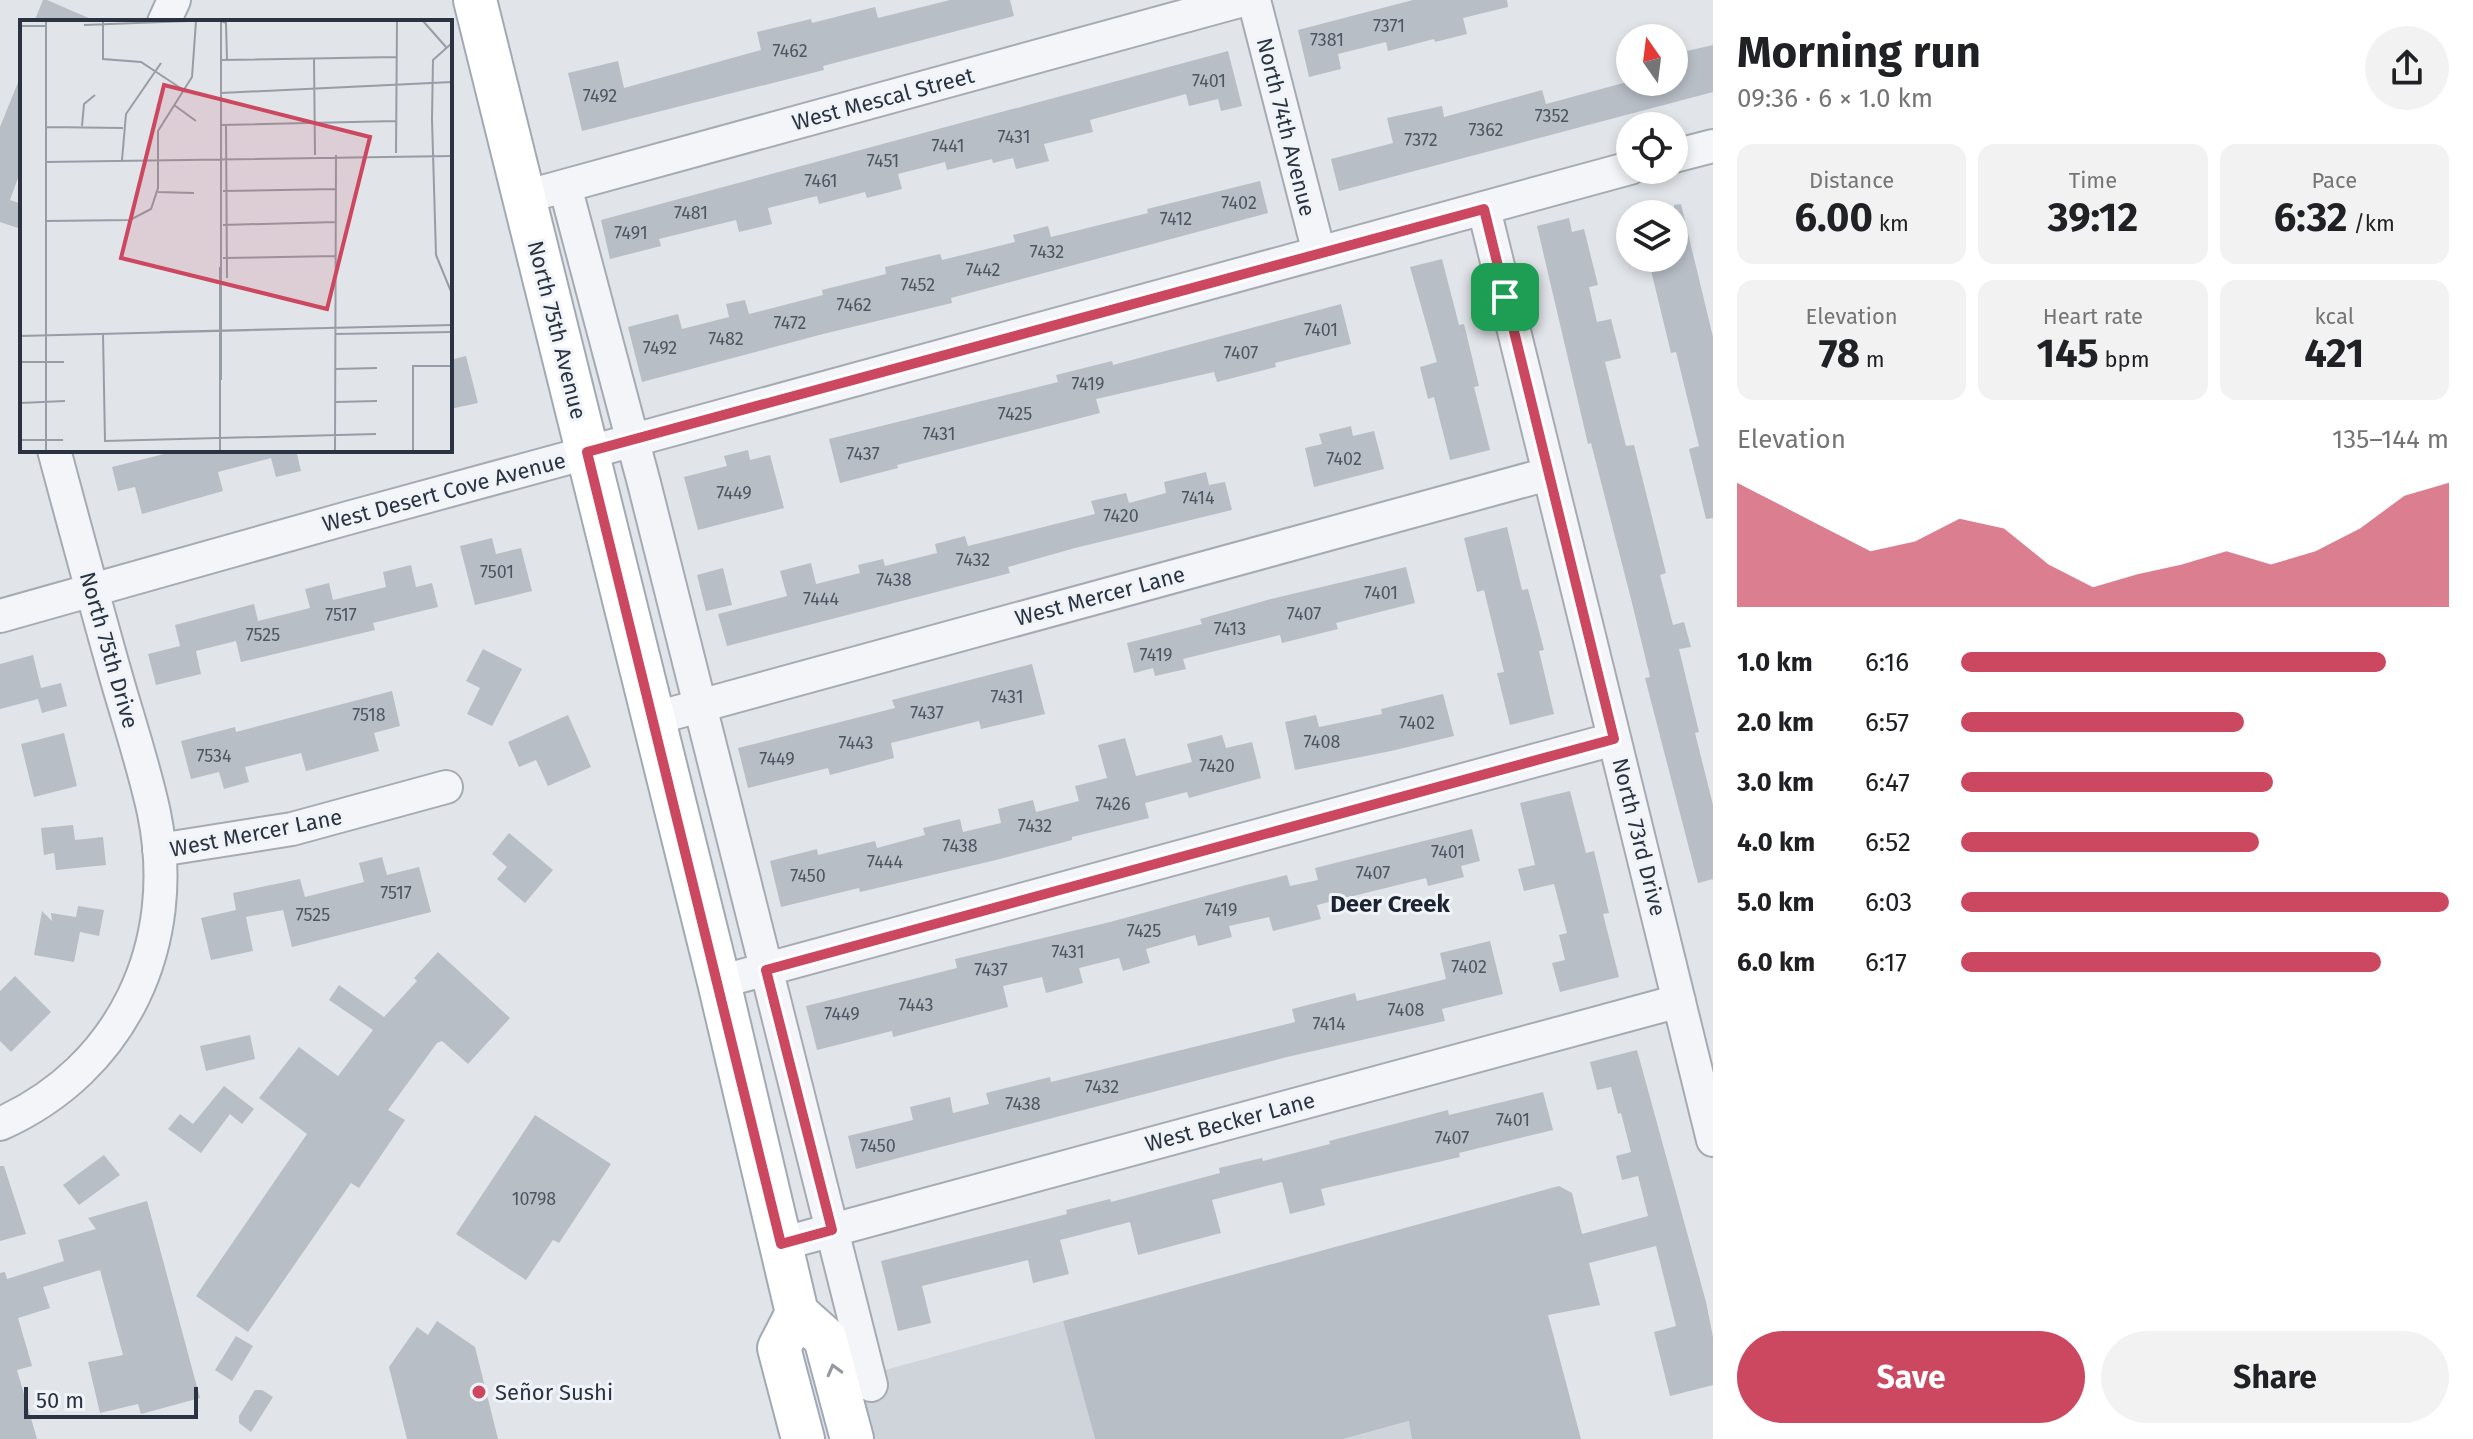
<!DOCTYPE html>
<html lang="en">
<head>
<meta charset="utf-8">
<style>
  body { margin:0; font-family:"Fira Sans",sans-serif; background:#f2f2f2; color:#202124; height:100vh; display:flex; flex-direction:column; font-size:30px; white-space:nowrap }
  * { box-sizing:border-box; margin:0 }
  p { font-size:26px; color:#757577 }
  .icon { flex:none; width:44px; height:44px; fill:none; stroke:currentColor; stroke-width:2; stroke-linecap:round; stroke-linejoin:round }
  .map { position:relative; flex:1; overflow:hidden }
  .drawer { display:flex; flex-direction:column; background:#fff; width:760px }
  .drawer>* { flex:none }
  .needle { width:52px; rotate:346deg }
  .tools { position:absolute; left:1616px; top:24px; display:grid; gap:16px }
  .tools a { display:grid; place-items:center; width:72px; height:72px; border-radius:50%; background:#fff; box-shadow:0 4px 12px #0003; font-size:40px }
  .scale { position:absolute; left:24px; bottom:20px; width:174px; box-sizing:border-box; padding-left:8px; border:4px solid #293341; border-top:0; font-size:22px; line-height:28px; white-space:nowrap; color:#293341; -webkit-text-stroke:6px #f0f3f7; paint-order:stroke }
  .pin { position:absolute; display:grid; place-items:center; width:68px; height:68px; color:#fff; margin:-34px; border-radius:16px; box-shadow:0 4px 12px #0006 }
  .round { display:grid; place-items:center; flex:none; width:84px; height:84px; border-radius:42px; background:#f2f2f2 }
  .overview { display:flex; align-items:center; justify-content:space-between; height:136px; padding:0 24px }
  h1 { font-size:44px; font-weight:700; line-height:60px }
  .metrics { display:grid; grid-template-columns:repeat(3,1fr); gap:12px; height:136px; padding:8px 24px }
  .metrics div { display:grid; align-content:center; border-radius:16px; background:#f2f2f2; text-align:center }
  .metrics b { font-size:40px; font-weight:700 }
  .metrics small { font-size:22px; font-weight:400 }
  .metrics p { font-size:22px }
  .chart { height:224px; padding:16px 24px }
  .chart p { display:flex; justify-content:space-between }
  .chart svg { width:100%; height:144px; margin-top:8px; fill:#cc4860; opacity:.7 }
  .primary-button { display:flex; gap:16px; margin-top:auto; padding:16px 24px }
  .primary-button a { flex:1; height:92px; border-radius:48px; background:#cc4860; color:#fff; font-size:32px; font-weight:700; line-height:92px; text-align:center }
  .primary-button a+a { background:#f2f2f2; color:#202124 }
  ul { padding:0 24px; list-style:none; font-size:26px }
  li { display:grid; grid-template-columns:128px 96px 1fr; align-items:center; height:60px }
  li i { height:20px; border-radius:10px; background:#cc4860 }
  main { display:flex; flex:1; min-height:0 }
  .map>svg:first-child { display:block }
  .built { fill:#cfd4db }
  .building { fill:#b8bec6 }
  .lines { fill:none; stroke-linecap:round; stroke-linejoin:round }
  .minor-casing { stroke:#a6abb3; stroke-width:36 }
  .major-casing { stroke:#a0a9b5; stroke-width:46 }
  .minor { stroke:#f4f5f8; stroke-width:32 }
  .major { stroke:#fff; stroke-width:42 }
  .oneway { stroke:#9499a0 }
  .route-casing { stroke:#fff; stroke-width:16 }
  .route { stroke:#cc4860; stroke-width:10 }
  .poi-dot { fill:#cc4860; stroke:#f0f3f7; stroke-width:3 }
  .labels { text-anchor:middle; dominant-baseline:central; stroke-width:6; stroke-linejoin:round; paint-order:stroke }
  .number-label { font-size:18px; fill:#4d5662 }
  .street-label { font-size:22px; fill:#293341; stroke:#f0f3f7 }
  .poi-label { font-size:22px; fill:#293341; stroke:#f0f3f7; text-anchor:start }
  .neighbourhood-label { font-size:24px; font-weight:bold; fill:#1c2432; stroke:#f0f3f7 }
  .inset-road { fill:none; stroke:#979da6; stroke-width:2 }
  .view { fill:#cc4860; fill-opacity:0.15; stroke:#cc4860; stroke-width:4 }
  .inset-edge { fill:none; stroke:#293341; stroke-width:4 }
</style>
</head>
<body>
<main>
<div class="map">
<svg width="1713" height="1439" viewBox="0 0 1713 1439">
  <rect width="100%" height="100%" fill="#e1e4e9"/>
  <!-- built -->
  <path class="built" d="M1063,1321L1095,1439H869L859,1404L878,1372Z
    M1410,1421L1415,1439H1343Z"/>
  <!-- building -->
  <path class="building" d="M43,0H47L98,22H34Z
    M950,0H1010L1014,16L823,66L824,70L582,131L568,73L618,61L624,88L761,50L757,32L811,19L812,23L875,7L878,18Z
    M1413,0H1507L1508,7L1463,18L1467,34L1435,42L1434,39L1388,51L1386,42L1338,54L1341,69L1309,77L1298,30Z
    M1713,45V92L1339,191L1331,159L1393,143L1387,118L1442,106L1444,117L1542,90L1546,104L1627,82H1674V54Z
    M1228,51L1242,106L1221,111L1218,99L1189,106L1186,94L1090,120L1093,132L1044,144L1049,161L1016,169L1013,158L993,163L992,159L947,170L945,162L898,174L902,189L867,198L865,192L819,204L817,196L768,208L772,224L739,232L736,220L659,239L661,246L610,259L601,220Z
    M21,75L22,167L10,200L22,204V217L18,228L0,222V127Z
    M1260,181L1268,213L951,298L952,303L823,334L642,382L628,327L678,314L682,329L729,317L726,304L745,300L749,314L823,295L822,290L886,274L885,267L940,254L942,260L1015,242L1013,235L1048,226L1051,237L1148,213L1147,209Z
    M1681,204L1713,337V518L1706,519L1689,449L1699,446L1676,352L1671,353L1648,258H1674V205Z
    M1569,218L1572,232L1584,229L1598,285L1589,287L1597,322L1611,319L1621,358L1605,362L1626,446L1634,445L1666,573L1660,575L1673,625L1684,622L1691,647L1679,649L1699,732L1695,733L1713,805V879L1698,883L1645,678L1650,677L1632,603L1591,443L1588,444L1537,226Z
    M1442,259L1459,325L1464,324L1479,386L1474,387L1490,450L1450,460L1434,397L1428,399L1420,367L1437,362L1410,267Z
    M1341,304L1351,344L1275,363L1276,367L1217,382L1214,372L1096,399L1100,413L897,465L898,468L840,483L829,439L1058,382L1056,375L1112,361L1113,365Z
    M466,356L478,403L450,409V360Z
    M1351,426L1353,436L1374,431L1384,469L1314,487L1305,448L1322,444L1319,434Z
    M180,450H296L301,471L276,477L271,458L218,472L223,491L142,514L135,487L118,491L112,467Z
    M748,450L750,460L770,455L784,508L698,530L684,477L727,466L724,456Z
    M1206,472L1209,485L1225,482L1232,510L1075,548L1008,567L1010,573L727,646L718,614L787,596L780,571L811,563L816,584L860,573L858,565L883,559L885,566L937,553L935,544L965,536L968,546L1095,514L1091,501L1126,493L1129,503L1166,493L1164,482Z
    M1507,527L1522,590L1528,589L1544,650L1539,651L1554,714L1510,725L1497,673L1504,672L1484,590L1477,592L1464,538Z
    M492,538L496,554L521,548L532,591L475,605L460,546Z
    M411,565L416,587L432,583L438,607L373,623L375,630L241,662L236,641L196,651L201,674L156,685L148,654L180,646L175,625L254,604L258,621L310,608L305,589L329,583L333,600L386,587L383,572Z
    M1406,567L1415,603L1336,623L1338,629L1282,643L1280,635L1183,659L1186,669L1155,676L1153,668L1134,673L1127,643L1202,624L1200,619L1271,599Z
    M723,568L732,605L706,611L697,575Z
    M483,649L522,669L492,726L467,714L480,688L466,681Z
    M33,655L41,688L61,683L67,706L42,713L38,699L0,709V664Z
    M1032,664L1045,714L981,729L979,721L891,743L894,758L830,775L828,768L748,788L738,748L895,708L892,700Z
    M392,691L400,726L374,733L379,751L306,771L301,753L245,767L249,782L224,789L219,772L191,779L181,741L235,727L236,732Z
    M1443,694L1454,736L1391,751L1295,770L1285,722L1316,715L1319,727L1382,714L1381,709Z
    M568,715L591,767L548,786L536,760L519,767L508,742Z
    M64,733L77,786L34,797L21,744Z
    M1222,735L1226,748L1252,742L1261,778L1189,798L1187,792L1145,803L1149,818L1072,837V840L996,860L860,892L859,888L781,907L770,861L817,849L818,855L875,841L877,848L925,835L923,828L960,819L963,832L1001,823L998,809L1033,800L1036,812L1079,801L1075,786L1107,778L1098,745L1125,738L1136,776L1192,762L1187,744Z
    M1570,791L1586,853L1594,851L1609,913L1603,914L1619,977L1560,992L1552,963L1565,960L1559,935L1567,933L1554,884L1524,891L1518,869L1535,865L1520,803Z
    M73,825L75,840L103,837L106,865L56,870L54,853L44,855L41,828Z
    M1472,829L1480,861L1461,866L1464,877L1428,886L1426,878L1317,905L1321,919L1273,931L1269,917L1229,926L1232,937L1198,946L1195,935L1146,949L1150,963L1123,971L1119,958L1079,968L1083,983L1046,993L1042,977L1003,986L1008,1007L893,1037L892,1031L817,1050L806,1006L957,968L955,959L1110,922L1246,885L1287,875L1290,886L1318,880L1315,868Z
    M509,833L553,870L525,903L497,879L507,867L492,854Z
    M382,857L387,875L419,867L431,912L292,947L283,910L246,917L253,951L211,960L201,918L236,910L233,893L300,879L305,897L364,882L359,863Z
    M78,906L104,910L99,936L80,932L74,962L34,955L42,911L52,921L51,913L76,917Z
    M1490,941L1503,994L1442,1009L1445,1021L1287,1057L856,1169L848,1136L913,1120L910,1107L950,1097L953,1113L989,1104L986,1093L1050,1077L1051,1082L1295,1022L1292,1009L1355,993L1357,1001L1446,979L1440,953Z
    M438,952L510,1018L468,1064L442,1041L437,1043L388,1110L405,1120L359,1188L351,1183L248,1332L196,1296L307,1134L259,1098L299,1047L338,1076L373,1030L329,1000L339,985L384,1017L417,981L414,978Z
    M15,976L51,1012L11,1052L0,1041V991Z
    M250,1035L255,1059L206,1071L200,1046Z
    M1637,1050L1706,1302L1713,1337V1385L1670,1396L1654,1332L1676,1326L1656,1246L1589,1263L1600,1305L1548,1315L1581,1439H1412L1409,1421L1343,1439H1095L1063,1321L1559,1186L1572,1193L1582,1234L1648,1216L1638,1176L1622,1180L1616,1156L1631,1152L1621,1113L1618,1114L1611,1087L1597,1090L1590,1062Z
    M224,1086L254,1109L242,1124L230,1114L201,1153L168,1129L180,1114L193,1124Z
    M1543,1092L1553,1130L1459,1153L1460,1157L1321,1189L1325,1205L1290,1214L1282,1182L1212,1200L1221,1233L1138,1255L1130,1222L1060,1240L1069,1274L1033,1283L1028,1260L922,1286L931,1323L898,1331L881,1261L1067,1214L1066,1210L1110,1199L1111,1202L1220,1173L1219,1168L1262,1158L1263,1161L1330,1144L1329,1141L1448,1110L1449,1115Z
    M535,1115L611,1164L559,1243L553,1240L526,1280L456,1234Z
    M104,1155L120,1175L79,1205L63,1185Z
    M0,1166H4L26,1234L0,1241Z
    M147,1201L200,1398L141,1414L138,1404L100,1413L88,1362L123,1355L100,1270L43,1287L50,1308L18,1318L32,1366L17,1370L37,1439H0V1273L5,1272L7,1279L64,1261L58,1240L96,1229L88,1218Z
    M437,1321L475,1347L498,1439H407L389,1367L417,1327L428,1335Z
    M236,1336L253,1346L232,1381L215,1370Z
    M255,1390H262L273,1397L251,1432L239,1423V1416Z"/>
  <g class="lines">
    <defs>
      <path id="minor" d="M1254,0L1319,253
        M164,22L174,0
        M1674,156L1713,146
        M565,186L644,483L871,1385
        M546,191L1243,0
        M1484,209L1713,1140
        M0,616L348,518L1630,168
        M652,719L1548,474
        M159,850L292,829L446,787
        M719,982L1614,739
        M0,1124C123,1069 181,944 154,813C144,766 128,719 115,673C94,599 74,524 54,450
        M781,1244L1679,1001"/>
      <path id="major" d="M475,0L719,982L797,1313L825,1338L852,1439
        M797,1313L779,1348L803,1439"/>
    </defs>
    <!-- minor casing -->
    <use href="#minor" class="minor-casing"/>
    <!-- major casing -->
    <use href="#major" class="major-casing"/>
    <!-- minor -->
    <use href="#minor" class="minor"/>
    <!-- major -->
    <use href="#major" class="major"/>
  </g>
  <!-- one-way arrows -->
  <defs><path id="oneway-chevron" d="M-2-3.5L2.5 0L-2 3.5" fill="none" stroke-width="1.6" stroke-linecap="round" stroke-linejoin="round" transform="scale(2)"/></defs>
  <use class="oneway" href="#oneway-chevron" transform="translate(834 1370) rotate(-105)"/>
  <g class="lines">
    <defs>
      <path id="route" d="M1484,209L1614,739L766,970L832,1230L781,1244L587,452Z"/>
    </defs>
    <!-- route casing -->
    <use href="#route" class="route-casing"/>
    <!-- route -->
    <use href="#route" class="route"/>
  </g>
  <!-- markers -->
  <circle class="poi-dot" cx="479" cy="1392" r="8"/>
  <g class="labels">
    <!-- number labels -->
    <g class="number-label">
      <text x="1389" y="26">7371</text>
      <text x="1327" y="40">7381</text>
      <text x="790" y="51">7462</text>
      <text x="1209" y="81">7401</text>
      <text x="600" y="96">7492</text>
      <text x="1552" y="116">7352</text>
      <text x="1486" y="130">7362</text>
      <text x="1014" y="137">7431</text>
      <text x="1421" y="140">7372</text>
      <text x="948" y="146">7441</text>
      <text x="883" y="161">7451</text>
      <text x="821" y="181">7461</text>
      <text x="1239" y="203">7402</text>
      <text x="691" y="213">7481</text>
      <text x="1176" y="219">7412</text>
      <text x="631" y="233">7491</text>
      <text x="1047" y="252">7432</text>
      <text x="983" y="270">7442</text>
      <text x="918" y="285">7452</text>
      <text x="854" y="305">7462</text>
      <text x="790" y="323">7472</text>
      <text x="1321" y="330">7401</text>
      <text x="726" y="339">7482</text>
      <text x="660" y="348">7492</text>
      <text x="1241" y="353">7407</text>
      <text x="1088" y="384">7419</text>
      <text x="1015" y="414">7425</text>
      <text x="939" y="434">7431</text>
      <text x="863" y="454">7437</text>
      <text x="1344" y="459">7402</text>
      <text x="734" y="493">7449</text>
      <text x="1198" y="498">7414</text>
      <text x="1121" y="516">7420</text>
      <text x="973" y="560">7432</text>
      <text x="497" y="572">7501</text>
      <text x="894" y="580">7438</text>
      <text x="1381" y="593">7401</text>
      <text x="821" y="599">7444</text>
      <text x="1304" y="614">7407</text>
      <text x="341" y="615">7517</text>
      <text x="1230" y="629">7413</text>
      <text x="263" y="635">7525</text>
      <text x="1156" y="655">7419</text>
      <text x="1007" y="697">7431</text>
      <text x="927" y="713">7437</text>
      <text x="369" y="715">7518</text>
      <text x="1417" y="723">7402</text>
      <text x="1322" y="742">7408</text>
      <text x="856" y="743">7443</text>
      <text x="214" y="756">7534</text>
      <text x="777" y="759">7449</text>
      <text x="1217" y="766">7420</text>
      <text x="1113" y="804">7426</text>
      <text x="1035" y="826">7432</text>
      <text x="960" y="846">7438</text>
      <text x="1448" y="852">7401</text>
      <text x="885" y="862">7444</text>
      <text x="1373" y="873">7407</text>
      <text x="808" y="876">7450</text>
      <text x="396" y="893">7517</text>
      <text x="1221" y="910">7419</text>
      <text x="313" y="915">7525</text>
      <text x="1144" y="931">7425</text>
      <text x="1068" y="952">7431</text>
      <text x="1469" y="967">7402</text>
      <text x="991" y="970">7437</text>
      <text x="916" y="1005">7443</text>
      <text x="1406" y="1010">7408</text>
      <text x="842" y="1014">7449</text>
      <text x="1329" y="1024">7414</text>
      <text x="1102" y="1087">7432</text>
      <text x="1023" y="1104">7438</text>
      <text x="1513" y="1120">7401</text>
      <text x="1452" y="1138">7407</text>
      <text x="878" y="1146">7450</text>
      <text x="534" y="1199">10798</text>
    </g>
    <!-- street labels -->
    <g class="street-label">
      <text transform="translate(883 99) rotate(-15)">West Mescal Street</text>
      <text transform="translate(1286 127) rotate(76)">North 74th Avenue</text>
      <text transform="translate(557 330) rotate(76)">North 75th Avenue</text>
      <text transform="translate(444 492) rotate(-15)">West Desert Cove Avenue</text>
      <text transform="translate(1100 596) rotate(-15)">West Mercer Lane</text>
      <text transform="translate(109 650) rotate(74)">North 75th Drive</text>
      <text transform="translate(256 833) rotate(-11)">West Mercer Lane</text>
      <text transform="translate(1639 837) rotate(76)">North 73rd Drive</text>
      <text transform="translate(1230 1122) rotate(-15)">West Becker Lane</text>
    </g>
    <!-- poi labels -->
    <g class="poi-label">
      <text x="495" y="1392">Señor Sushi</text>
    </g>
    <!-- neighbourhood labels -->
    <g class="neighbourhood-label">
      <text x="1390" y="904">Deer Creek</text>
    </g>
  </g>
  <!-- overview -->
  <g transform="translate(20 20)">
    <rect width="432" height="432" fill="#e1e4e9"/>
    <path class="inset-road" d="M83,1V39L121,42L165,71M201,1L206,3L207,40M403,1L426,27M64,5L169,1M0,6H26M432,23L413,40L412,99L416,235L432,274M294,39L295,135M201,40L376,37M201,73L432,62M154,85L176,101M201,105L376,101M206,105L207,258M62,106L64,84L75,75M26,107L103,108M376,133L377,1M102,140L106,94L141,43M26,142L432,136M203,171L316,169M138,172L174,173M26,201L110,200L131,189L138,168V111L172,57L176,1M203,205L316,202M203,238L316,236M140,312L432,305M83,314L85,421L356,414M315,314L432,312M0,316L270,309M0,342H44M315,349L357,348M201,360V1M315,382L357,381M0,383L45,381M0,420H43M26,431V1M200,431V247M315,431L316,135M393,431V346H432"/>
    <path class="view" d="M144,65L350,117L307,289L101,238Z"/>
    <rect width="432" height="432" class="inset-edge"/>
  </g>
</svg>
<div class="tools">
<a><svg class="needle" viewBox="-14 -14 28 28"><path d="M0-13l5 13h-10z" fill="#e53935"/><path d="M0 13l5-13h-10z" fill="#757577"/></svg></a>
<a><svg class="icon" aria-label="locate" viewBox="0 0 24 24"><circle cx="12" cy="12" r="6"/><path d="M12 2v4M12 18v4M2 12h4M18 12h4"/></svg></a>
<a><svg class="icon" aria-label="layers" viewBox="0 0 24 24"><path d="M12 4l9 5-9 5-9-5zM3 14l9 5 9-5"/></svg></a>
</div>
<div class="scale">50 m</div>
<div class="pin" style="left:1505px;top:297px;background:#1e9e55"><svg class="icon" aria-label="arrive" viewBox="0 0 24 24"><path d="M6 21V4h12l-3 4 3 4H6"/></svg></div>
</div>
<section class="drawer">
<div class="overview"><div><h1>Morning run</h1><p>09:36 · 6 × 1.0 km</p></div><a class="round"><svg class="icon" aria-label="share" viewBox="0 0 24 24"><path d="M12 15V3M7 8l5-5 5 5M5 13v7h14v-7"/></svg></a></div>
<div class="metrics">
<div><p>Distance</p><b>6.00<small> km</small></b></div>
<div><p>Time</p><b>39:12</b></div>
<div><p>Pace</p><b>6:32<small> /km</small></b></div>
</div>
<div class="metrics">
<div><p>Elevation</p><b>78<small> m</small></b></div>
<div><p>Heart rate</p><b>145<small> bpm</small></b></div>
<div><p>kcal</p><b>421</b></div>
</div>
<div class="chart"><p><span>Elevation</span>135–144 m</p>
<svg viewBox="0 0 160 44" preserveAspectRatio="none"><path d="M0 44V6L10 13L20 20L30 27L40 24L50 17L60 20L70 31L80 38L90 34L100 31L110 27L120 31L130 27L140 20L150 10L160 6V44z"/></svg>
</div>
<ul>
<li><b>1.0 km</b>6:16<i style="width:87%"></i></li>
<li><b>2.0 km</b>6:57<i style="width:58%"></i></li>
<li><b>3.0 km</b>6:47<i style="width:64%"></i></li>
<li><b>4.0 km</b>6:52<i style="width:61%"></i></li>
<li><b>5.0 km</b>6:03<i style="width:100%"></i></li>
<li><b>6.0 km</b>6:17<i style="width:86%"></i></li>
</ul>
<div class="primary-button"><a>Save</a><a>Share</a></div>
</section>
</main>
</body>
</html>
